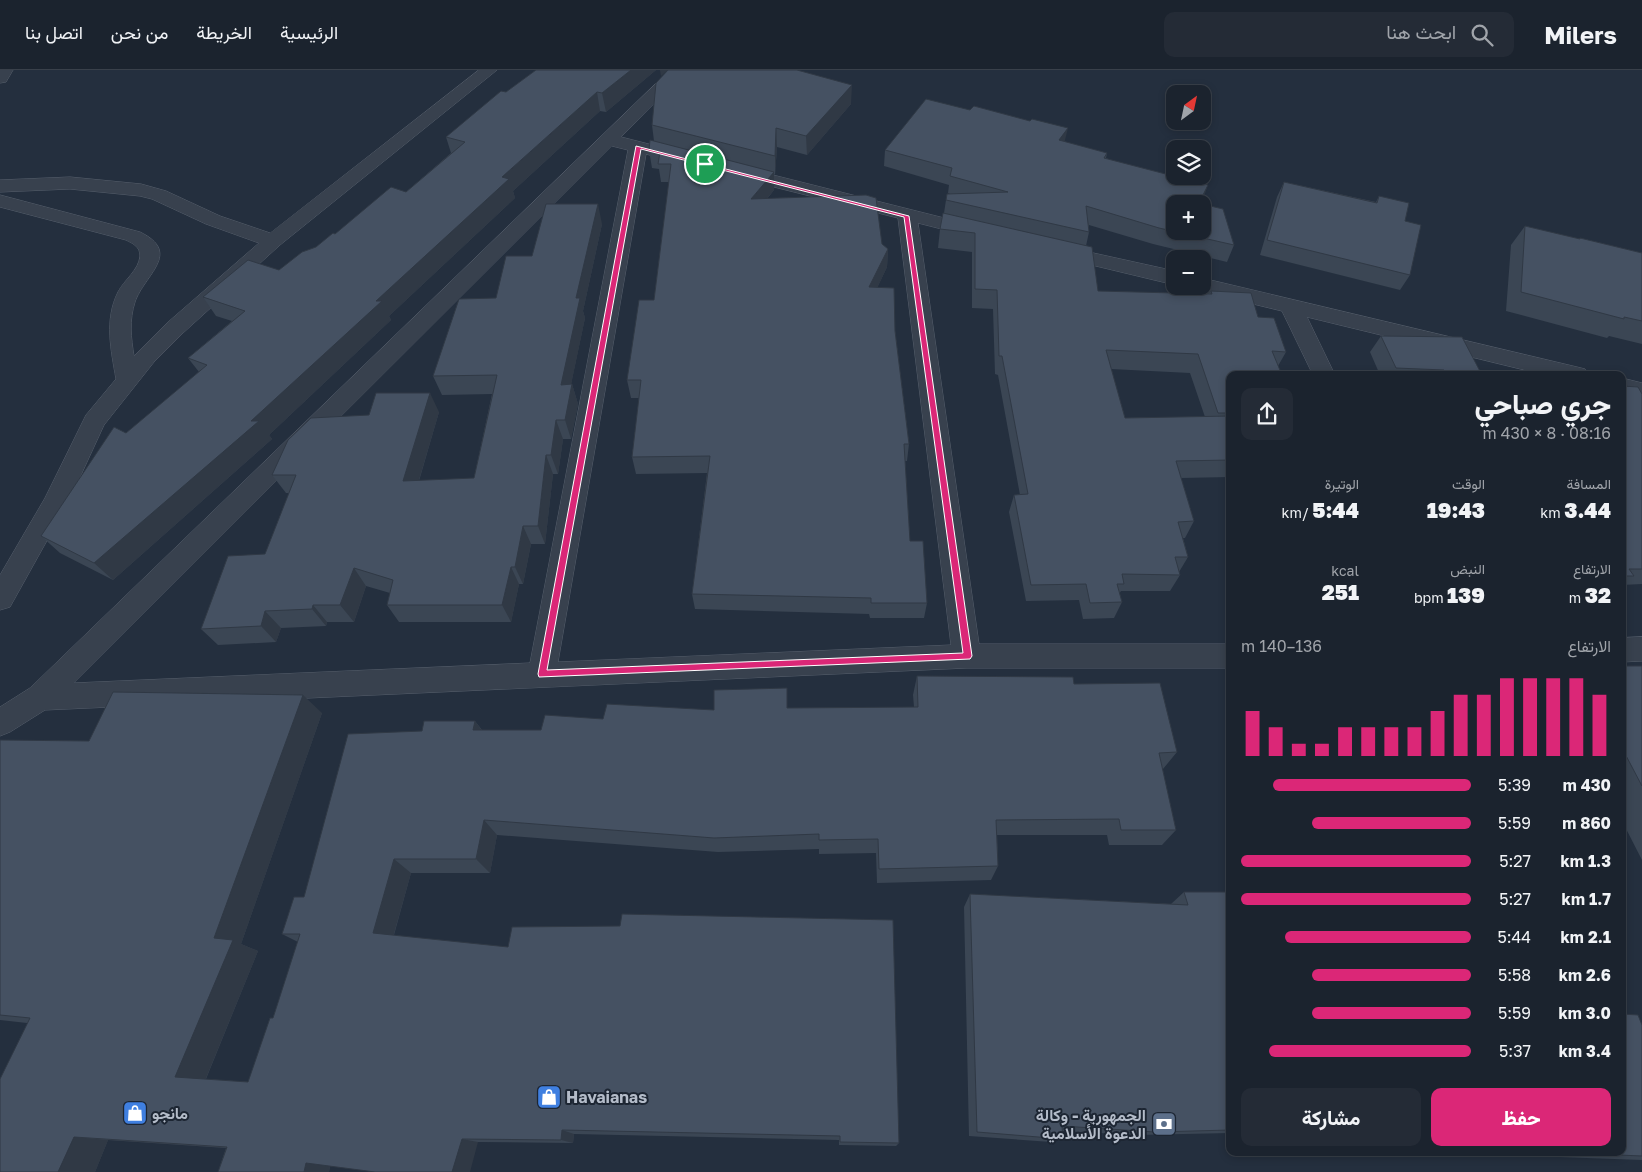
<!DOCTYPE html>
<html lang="ar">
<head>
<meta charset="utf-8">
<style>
  body { margin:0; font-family:"Golos Text",Vazirmatn,sans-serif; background:#242b36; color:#f1f3f6; direction:rtl; height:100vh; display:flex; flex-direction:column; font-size:19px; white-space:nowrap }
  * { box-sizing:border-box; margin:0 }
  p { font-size:16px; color:#a0a4aa }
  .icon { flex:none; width:28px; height:28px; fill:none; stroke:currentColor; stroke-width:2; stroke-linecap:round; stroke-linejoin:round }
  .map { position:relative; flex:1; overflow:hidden; direction:ltr }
  .details { position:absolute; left:1226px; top:301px; width:400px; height:785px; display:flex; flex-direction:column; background:#1b232e; border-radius:10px; box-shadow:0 2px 8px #0003,0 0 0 1px #39404a; direction:rtl }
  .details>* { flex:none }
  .needle { width:32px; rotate:33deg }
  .controls { position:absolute; left:1166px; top:15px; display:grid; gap:10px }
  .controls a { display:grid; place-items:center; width:45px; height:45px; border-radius:10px; background:#1b232e; box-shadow:0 2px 8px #0003,0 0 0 1px #39404a; font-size:25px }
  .pin { position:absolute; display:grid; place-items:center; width:42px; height:42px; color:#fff; margin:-21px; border:2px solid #fff; border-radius:50%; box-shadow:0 1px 5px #0007 }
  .round { display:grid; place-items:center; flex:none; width:52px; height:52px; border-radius:10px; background:#242b36 }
  .summary { display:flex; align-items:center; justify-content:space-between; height:85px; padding:0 15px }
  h1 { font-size:28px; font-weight:800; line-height:38px }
  .figures { display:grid; grid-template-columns:repeat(3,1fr); gap:8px; height:85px; padding:5px 15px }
  .figures div { display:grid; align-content:center }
  .figures b { font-size:21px; font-weight:800 }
  .figures small { font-size:14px; font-weight:400 }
  .figures p { font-size:14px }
  .chart { height:140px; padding:10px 15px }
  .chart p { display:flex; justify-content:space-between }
  .chart svg { width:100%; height:90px; margin-top:5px; stroke:#db2777; stroke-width:6 }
  .button { display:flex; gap:10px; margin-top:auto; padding:10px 15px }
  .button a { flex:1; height:58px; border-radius:10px; background:#db2777; color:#fff; font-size:20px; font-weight:800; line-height:58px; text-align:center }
  .button a+a { background:#242b36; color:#f1f3f6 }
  ul { padding:0 15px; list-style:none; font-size:16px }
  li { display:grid; grid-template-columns:80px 60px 1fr; align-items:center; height:38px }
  li i { height:12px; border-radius:6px; background:#db2777 }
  header { display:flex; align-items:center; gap:30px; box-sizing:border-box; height:70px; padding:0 25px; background:#1b232e; border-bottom:1px solid #39404a }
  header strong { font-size:24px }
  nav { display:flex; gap:28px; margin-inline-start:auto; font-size:18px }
  .search { width:350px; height:45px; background:#242b36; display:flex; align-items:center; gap:12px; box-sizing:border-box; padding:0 18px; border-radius:10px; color:#a0a4aa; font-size:19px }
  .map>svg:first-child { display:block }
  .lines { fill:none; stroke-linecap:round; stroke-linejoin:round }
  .street-casing { stroke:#565f6c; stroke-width:1 }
  .street { fill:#38414e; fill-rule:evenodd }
  .wall { fill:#3b4654; fill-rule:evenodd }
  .shaded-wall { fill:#303945 }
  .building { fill:#455162; stroke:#303945 }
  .route { fill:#db2777; stroke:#fff; fill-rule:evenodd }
  .labels { text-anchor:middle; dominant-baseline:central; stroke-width:4; stroke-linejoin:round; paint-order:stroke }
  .near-poi-label { font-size:16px; font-weight:bold; fill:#b4bcc9; stroke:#1d2633; text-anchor:start }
</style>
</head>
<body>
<header>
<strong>Milers</strong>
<div class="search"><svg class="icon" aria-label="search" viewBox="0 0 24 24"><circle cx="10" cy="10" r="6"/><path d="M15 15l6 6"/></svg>ابحث هنا</div>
<nav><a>الرئيسية</a><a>الخريطة</a><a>من نحن</a><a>اتصل بنا</a></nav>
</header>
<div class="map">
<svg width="1642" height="1102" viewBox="0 0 1642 1102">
  <rect width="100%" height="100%" fill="#242f3e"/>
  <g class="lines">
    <defs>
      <path id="street" d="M0,0H13L6,12L0,13Z
        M479,0H497L280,175L183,263L154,292L104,355L69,431L10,537L0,540V505L45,428L86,345L116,309C111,280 104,250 118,222C124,210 139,200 140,186C140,177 134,174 126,170L0,137V125L140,162C183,183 144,205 135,232C129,250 131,268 134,286L167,253L259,173L206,154L152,129L140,126L70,119L0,122V110L70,107L141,114L166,121L220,146L270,163Z
        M670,0H682L684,3L621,67L692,85L695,89L692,93L686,95L646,84L558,592L951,575L898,148L730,106L728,102L730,98L737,96L984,158L987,162L984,166L977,168L918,153L979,574H1230V598H967L45,640L10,662L0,666V637L30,618ZM612,76L628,80L530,593L74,613Z
        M1057,175L1175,201V215L1050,185L1047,181L1050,177Z
        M1202,208L1577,297L1585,299L1588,305H1545L1307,247L1335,305H1313L1282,241L1195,220L1192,216H1202Z
        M1622,308L1642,313V329L1622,324Z
        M1642,567V591L1622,592V568Z"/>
    </defs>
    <!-- street casing -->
    <use href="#street" class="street-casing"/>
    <!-- street -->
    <use href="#street" class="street"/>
  </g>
  <!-- wall -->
  <path class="wall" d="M536,0H656L606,42L600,41L513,121L515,128L389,246L391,250L269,365L272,369L113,510L60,483L41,466L126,363L199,302L188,288L232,251L216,246L203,227L279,200L316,177L335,164L406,122L451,83L446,67Z
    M851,34L807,85L777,77L775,105L774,104V120L767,129L882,174L888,179L887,197L877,218L895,261L909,374L907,391H905L910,471L927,533L924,548H870L869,544L695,539L692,524L707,403L636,404L632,387L639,328H631L627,310L654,230L669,112H661L659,99L652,98L649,80L654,71L652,55Z
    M1064,72L1107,83L1106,88L1201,134L1234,175L1227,192L1153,174L1089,155V162L1086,176L1098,221L1210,224L1211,221L1258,247L1286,282L1278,296L1230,305V407L1181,408L1194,451L1185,468H1183L1188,487L1179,502L1180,505L1170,521H1121L1119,524L1122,532L1114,548L1083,549L1079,530L1026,531L1009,442L1014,425H1020L998,305L995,304L993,239L972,238V182L938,178L940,159L944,143L946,130L950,124L948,123L949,115L884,96L885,80ZM1111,299L1190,303L1205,347L1125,348Z
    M1284,112L1376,132L1379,126L1405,151L1410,205L1400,220L1260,185L1277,127Z
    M602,154L583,241L585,248L571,314H572L578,334L571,369H563L558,404H553L545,474H531L523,514H519L511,552H399L387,535L390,523L366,516L354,552H327L326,556L281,558L276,572L218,575L201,559L265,484L289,423H286L272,405L369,345L439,342L419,411L474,408L492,324L442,325L433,306L532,186Z
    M1525,156L1579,169L1580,168L1642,183V274L1609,266L1607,268L1506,241L1511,175Z
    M1381,266L1482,305H1380L1370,282Z
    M1622,316L1642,324V514L1622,515Z
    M1622,596H1642V790L1622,751Z
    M917,606L1074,614L1177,682L1163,699H1162L1176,760L1162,775H1109L1107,765H997L998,796L991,810L877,813L876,783L819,784V779L718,782L497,765L490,803H411L394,865L899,1073L896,1076L839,1075V1070L574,1064L573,1073L478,1072L330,1096L329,1102H218L226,1078L108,1070L95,1102L27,953L0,950V670L89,671L322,643L241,874L258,881L206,1009L248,1012L273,948L298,872L282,864L304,827L422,661L475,651L482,660H541L603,649L714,640L914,637L913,625Z
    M1184,822H1230V1063L1138,1065L1062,1061L1063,1069L1051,1072L969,1066L964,837L970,824L1171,834Z
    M1642,955V1090L1444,1083L1622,1082Z"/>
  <!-- shaded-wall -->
  <path class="shaded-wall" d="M631,0H656L606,42L602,23Z
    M660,0H668L661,6Z
    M852,15L851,34L807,85L806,66Z
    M597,22L600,41L513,121L515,128L389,246L391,250L269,365L272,369L113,510L94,493L251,351L376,231L502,107Z
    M776,58L777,77L775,105V86Z
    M1068,58L1064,74L1059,70Z
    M774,102V120L752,147L751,129Z
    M1208,115L1202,132L1201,134H1199Z
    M598,134L602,154L583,241L585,248L567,334L561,315L576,228Z
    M888,179L887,197L869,235V217Z
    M572,314L578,334L571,369L565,350Z
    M430,323L439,342L413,430L403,411Z
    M556,350L563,369L558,404L551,385Z
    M546,385L553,404L545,474L538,456Z
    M523,456L531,474L523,514L515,497Z
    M511,497L519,514L511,552L502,535Z
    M354,498L366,516L354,552L340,535Z
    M313,535L327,552L326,556L312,539Z
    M265,541L281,558L276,572L261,556Z
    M303,625L322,643L241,874L258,881L204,1013L175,1007L214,868Z
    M475,651L488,669L473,660Z
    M484,750L497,765L490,803L476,789Z
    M394,789L411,803L391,874L373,863Z
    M562,1060L574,1064L573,1073L561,1070Z
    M74,1067L108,1070L95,1102H58Z
    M462,1069L478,1072L470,1102H452Z
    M306,1093L330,1096L329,1102H304Z"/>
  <!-- building -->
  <path class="building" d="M536,0H631L602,23L597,22L502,107L509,109L376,231H382L251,351H259L94,493L41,466L114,357L126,363L207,295L188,288L245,241L203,227L248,190L279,200L302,182L316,177L333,163L335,164L391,117L406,122L465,72L446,67L501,21L506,22Z
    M668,0H797L852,15L806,66L776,58L775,86L652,55L656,13Z
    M926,29L970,40L974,36L1030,51L1032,49L1068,58L1059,70L1107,83L1104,88L1208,115L1199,133L1201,134H1175V161H1202V134L1223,139L1234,175L1159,158L1086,136L1089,162L946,130L947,124L1008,122L950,106L952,98L885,80Z
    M650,70L774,102L751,129L866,125L876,128L882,174L888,179L869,217L894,218L895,261L909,374H904L910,471H923L927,533H871V528L692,524L710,386L632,387L641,310H627L639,230H654L671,94H658L660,82L649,80Z
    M1284,112L1377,133L1379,126L1409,133L1405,151L1421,155L1410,205L1267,170Z
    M546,134H598L576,228H580L561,315L572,314L565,350H556L551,385H546L538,456H523L515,497H511L502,535H387L393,510L354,498L340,535H313L312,539L265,541L261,556L201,559L228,486L265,484L296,405H272L288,370L311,348L369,345L376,323H430L403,411L474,408L497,305L433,306L459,229L496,228L506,186H532Z
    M943,143L1092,177L1098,221L1212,224L1211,221L1251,223L1258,247L1274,248L1286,282L1272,281L1282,305H1230V343H1218L1198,284L1106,280L1125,348L1230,346V390L1176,391L1194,451L1178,452L1188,487H1175L1180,505L1122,504L1124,514H1117L1122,532L1090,533L1086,514L1031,515L1014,425L1028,424L1002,286H999L997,220L975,219V163L940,159Z
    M1525,156L1580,169V168L1642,183V251L1624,247V249L1521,222Z
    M1381,266L1462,267L1482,305H1447L1444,300L1396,298Z
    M1622,316L1638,317L1642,324V499H1629L1634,506H1622Z
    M1622,596H1642V716L1622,678Z
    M917,606L1073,607L1074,614L1160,613L1177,682L1159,683L1176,760H1121L1119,749L996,750L998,796L879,799L878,769L819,770V764L714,768L484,750L476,789H394L373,863L508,877L512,857L620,856L622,844L893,850L899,1073L840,1072V1066L562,1060L561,1070L462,1069L452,1102H375L306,1093L304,1102H218L227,1077L74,1067L58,1102H0V1009L30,948L0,945V670L89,671L113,622L303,625L214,868L233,870L175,1007L248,1012L270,948H273L300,864H282L294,827H304L348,664L422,661L424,651H475L473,660H541L545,645L603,649L607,634L714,640V620L787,618V638L918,637Z
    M1184,822H1230V1060L1155,1062L1062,1056L1063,1069L977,1062L970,824L1188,835Z
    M1622,944L1638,945L1642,955V1086L1550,1082H1622Z"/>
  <!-- route -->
  <path class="route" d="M636,76L909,146L972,586L970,589L539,607L538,604ZM641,79L904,147L963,583L547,600Z"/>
  <!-- icons -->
  <defs>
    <symbol id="shop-square" viewBox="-11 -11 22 22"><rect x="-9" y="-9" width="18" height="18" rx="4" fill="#3f7fe0" stroke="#1d2633"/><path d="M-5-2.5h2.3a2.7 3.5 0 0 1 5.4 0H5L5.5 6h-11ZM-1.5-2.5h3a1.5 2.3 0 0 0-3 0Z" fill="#fff"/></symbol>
    <symbol id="bank-square" viewBox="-11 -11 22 22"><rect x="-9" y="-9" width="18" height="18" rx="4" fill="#5c6f8a" stroke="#1d2633"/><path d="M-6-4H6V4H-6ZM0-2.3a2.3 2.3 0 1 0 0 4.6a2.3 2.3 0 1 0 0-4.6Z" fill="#fff"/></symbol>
  </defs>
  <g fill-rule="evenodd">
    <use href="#shop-square" x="535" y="1013" width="28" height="28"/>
    <use href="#shop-square" x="121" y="1029" width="28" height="28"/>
    <use href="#bank-square" x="1150" y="1040" width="28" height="28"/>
  </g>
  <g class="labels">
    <!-- near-poi labels -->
    <g class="near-poi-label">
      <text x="566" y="1027">Havaianas</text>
      <text x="152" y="1043">مانجو</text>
      <text x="1146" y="1045" text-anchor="end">الجمهورية - وكالة<tspan x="1146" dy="18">الدعوة الأسلامية</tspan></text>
    </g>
  </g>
</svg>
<div class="controls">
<a><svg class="needle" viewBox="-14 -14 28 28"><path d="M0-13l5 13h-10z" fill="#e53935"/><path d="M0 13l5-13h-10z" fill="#a0a4aa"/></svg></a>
<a><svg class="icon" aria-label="layers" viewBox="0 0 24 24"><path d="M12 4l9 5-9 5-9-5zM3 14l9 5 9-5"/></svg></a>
<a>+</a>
<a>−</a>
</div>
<div class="pin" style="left:705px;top:94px;background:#1e9e55"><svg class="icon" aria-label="arrive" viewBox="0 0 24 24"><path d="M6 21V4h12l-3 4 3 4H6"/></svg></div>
<section class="details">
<div class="summary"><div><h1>جري صباحي</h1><p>08:16 · 8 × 430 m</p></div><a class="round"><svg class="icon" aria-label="share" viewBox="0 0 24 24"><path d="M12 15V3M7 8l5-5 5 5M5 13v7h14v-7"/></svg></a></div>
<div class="figures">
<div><p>المسافة</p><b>3.44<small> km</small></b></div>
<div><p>الوقت</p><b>19:43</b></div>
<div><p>الوتيرة</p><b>5:44<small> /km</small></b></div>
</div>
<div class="figures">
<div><p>الارتفاع</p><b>32<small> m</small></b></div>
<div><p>النبض</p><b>139<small> bpm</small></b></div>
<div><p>kcal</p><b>251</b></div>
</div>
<div class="chart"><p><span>الارتفاع</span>136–140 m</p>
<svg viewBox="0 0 160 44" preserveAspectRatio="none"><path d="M5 44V22M15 44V30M25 44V38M35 44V38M45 44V30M55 44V30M65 44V30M75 44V30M85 44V22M95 44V14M105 44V14M115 44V6M125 44V6M135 44V6M145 44V6M155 44V14"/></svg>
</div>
<ul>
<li><b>430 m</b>5:39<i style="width:86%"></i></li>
<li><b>860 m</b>5:59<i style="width:69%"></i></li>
<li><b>1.3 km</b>5:27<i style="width:100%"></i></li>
<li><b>1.7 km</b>5:27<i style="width:100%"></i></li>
<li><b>2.1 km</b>5:44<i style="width:81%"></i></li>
<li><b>2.6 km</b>5:58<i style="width:69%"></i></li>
<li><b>3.0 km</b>5:59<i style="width:69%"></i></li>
<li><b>3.4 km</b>5:37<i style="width:88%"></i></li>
</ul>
<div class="button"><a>حفظ</a><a>مشاركة</a></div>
</section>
</div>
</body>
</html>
